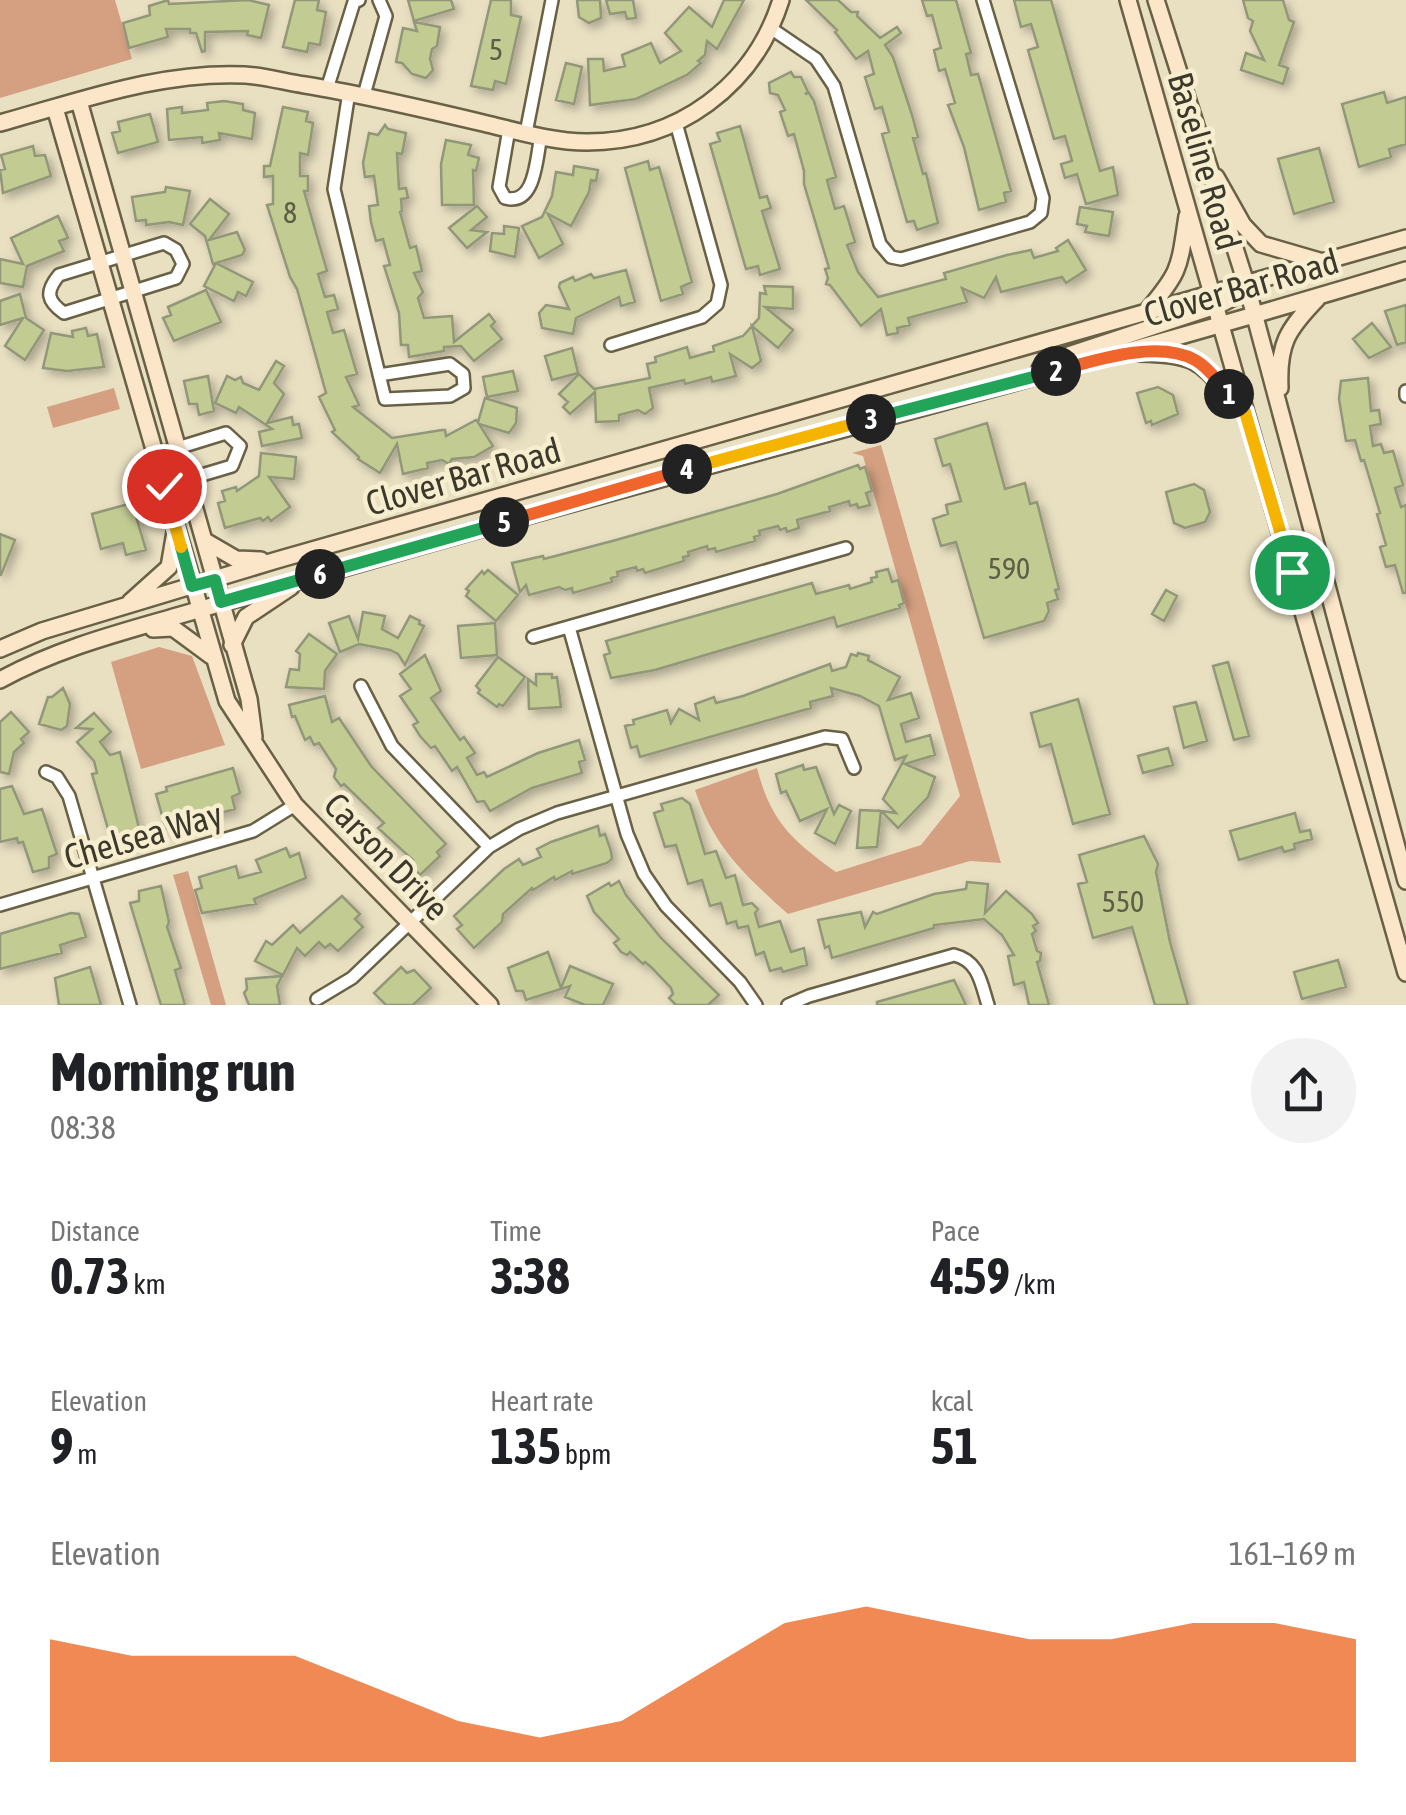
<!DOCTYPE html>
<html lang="en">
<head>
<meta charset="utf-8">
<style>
  body { margin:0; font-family:"Asap Condensed",sans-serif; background:#f2f2f2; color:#202124; height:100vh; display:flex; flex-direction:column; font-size:38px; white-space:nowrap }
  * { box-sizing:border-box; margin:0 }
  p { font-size:32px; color:#757577 }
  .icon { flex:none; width:55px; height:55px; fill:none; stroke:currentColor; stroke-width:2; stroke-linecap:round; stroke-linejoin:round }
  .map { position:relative; height:1005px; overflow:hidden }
  .drawer { display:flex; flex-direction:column; background:#fff; flex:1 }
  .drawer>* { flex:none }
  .pin { position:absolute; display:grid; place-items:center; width:85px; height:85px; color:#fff; margin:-42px; border:5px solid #fff; border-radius:50%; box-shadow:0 2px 10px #0007 }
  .km { position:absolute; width:50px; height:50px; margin:-25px; border-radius:50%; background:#222; color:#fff; font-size:28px; line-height:50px; text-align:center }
  .round { display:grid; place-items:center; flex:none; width:105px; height:105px; border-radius:52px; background:#f2f2f2 }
  .headline { display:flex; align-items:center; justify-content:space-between; height:170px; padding:0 50px }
  h1 { font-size:55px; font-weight:700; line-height:75px }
  .stats { display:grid; grid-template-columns:repeat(3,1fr); gap:15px; height:170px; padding:10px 50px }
  .stats div { display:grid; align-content:center }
  .stats b { font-size:50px; font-weight:700 }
  .stats small { font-size:28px; font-weight:400 }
  .stats p { font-size:28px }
  .chart { height:280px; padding:20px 50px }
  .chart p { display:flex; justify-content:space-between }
  .chart svg { width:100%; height:180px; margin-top:10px; fill:#ea580c; opacity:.7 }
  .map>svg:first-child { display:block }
  .green { fill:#d5a082 }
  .building { fill:#c2cb92; stroke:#92977a; stroke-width:2.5; filter:url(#shadow) }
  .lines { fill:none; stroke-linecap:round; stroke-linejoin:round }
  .street-casing { stroke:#696146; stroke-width:16 }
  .secondary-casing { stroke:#696146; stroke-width:20 }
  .street { stroke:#fff; stroke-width:11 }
  .secondary { stroke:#fbe6c9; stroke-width:15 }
  .split-1-casing { stroke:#fff; stroke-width:20 }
  .split-2-casing { stroke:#fff; stroke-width:20 }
  .split-3-casing { stroke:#fff; stroke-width:20 }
  .split-4-casing { stroke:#fff; stroke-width:20 }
  .split-5-casing { stroke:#fff; stroke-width:20 }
  .split-6-casing { stroke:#fff; stroke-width:20 }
  .split-7-casing { stroke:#fff; stroke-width:20 }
  .split-8-casing { stroke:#fff; stroke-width:20 }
  .split-1 { stroke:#f5b400; stroke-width:12 }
  .split-2 { stroke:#f0652b; stroke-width:12 }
  .split-3 { stroke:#22a559; stroke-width:12 }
  .split-4 { stroke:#f5b400; stroke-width:12 }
  .split-5 { stroke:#f0652b; stroke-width:12 }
  .split-6 { stroke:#22a559; stroke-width:12 }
  .split-7 { stroke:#22a559; stroke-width:12 }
  .split-8 { stroke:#f5b400; stroke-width:12 }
  .labels { text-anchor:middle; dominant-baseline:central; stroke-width:9; stroke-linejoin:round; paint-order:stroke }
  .number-label { font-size:30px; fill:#5e5d46 }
  .street-label { font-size:35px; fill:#3c382c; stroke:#f6eecf }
</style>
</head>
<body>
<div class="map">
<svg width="1406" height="1005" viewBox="0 0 1406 1005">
  <defs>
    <filter id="shadow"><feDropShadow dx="4.5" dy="4.5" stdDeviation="5" flood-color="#0004"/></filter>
  </defs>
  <rect width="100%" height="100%" fill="#e9e0c2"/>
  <!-- green -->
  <path class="green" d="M0,0H115L132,59L0,98Z
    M114,388L120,409L53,428L47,407Z
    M881,445L1001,863L970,861L788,914C744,874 714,848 695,790L757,768C771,822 792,840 836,872L921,845L960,796L863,456L852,453Z
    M159,647L192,656L225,745L141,769L111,662Z
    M188,871L226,1005H211L173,875Z"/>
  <!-- building -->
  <path class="building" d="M168,0L169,4L248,0L269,5L261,38L247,35L248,31L205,32V51L202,52L196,33H190V29H166L168,37L129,48L123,23L150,15L149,6Z
    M295,0H319L317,10L326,12L320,45L309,43L307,52L283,47Z
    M408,0H451L454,9L414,21Z
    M491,0H511V15L521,17L506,84L495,81L493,90L471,86Z
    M577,0H600L601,18L589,23L579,17Z
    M606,0H633L636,18L627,19L625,12L610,14Z
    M724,0H744L717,49L707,41L705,55L698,61L701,63L687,75L636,99L590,105L588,59H603L604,71L625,66L622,55L651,43L660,63L681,51L665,33L689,7L712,27Z
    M806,0H838L851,12H858L857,16L880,38L897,27L901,33L885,45L893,57L912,115L918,137L913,138L923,174L926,173L938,223L917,230L914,221L907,222L882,134L889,132L882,107L875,109L865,77L874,74L868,51L856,59L835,32L837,30Z
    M922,0H956L971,53L966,54L971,75L978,74L1011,191L1004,193L1006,202L979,210L964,147L948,105L955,103L945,69L939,71L934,50L941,48L932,15L927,16Z
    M1014,0H1051L1100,171L1113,167L1118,195L1086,204L1077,174L1065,178L1061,164L1072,161L1065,136L1054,139L1028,50L1038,47L1031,24L1021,27Z
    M1243,0H1283L1289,20L1294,22L1279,65L1288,68L1283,84L1241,70L1246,53L1264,60L1250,31L1253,21L1248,18Z
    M414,22L440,27L437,46L432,49L430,59L433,70L426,78L412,74L402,63L396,62L403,28L417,31Z
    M566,63L582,67L574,104L556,100Z
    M791,72L794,77H801L808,92L805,94L809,93L814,101L836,177L827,180L835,209L844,206L855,242L847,245L858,272L878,297L946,279L944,273L1007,255L1031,250L1034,258L1058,251L1056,248L1068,240L1086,270L1066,283L1062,277L1001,292L996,277L984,298L962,288L967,302L908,318L910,325L897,328L898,333L887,335L881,309L861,326L830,285L826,284L828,278L825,269L829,268L804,184V171L794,134L788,136L780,112L785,110L778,95L770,93L769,83Z
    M1384,92L1387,103L1406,97V144L1389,149L1391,157L1359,167L1342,104Z
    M224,101L243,104V110L255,113L252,139L219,133L220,140L202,143V137L169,140L167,109L182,107V113L208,110L207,103Z
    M283,107L308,112L306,121L313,123L308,155L300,153V176H308V191H304L327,271L318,274L325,297L334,295L338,309L327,312L333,333L344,330L357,374L346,377L359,405L353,407L392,438L442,430H445L446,436L476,420L478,422L485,398L517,408L516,423L509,433L479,424L493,446L474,457L452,459L449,464L442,460L427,463L428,468L403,474L397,444L380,473L358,459L359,457L332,432L335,430L319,397L326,393L297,289L290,277L267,205L273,204V176L264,177V166H270Z
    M150,114L158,142L118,153L112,133L120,131L118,122Z
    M385,125L388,129L406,133L402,154L397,153L399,189L406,188L408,198L401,199L402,211L400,212L410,248L416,246L422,271L414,273L423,292L418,298L424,318L452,316L454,342L489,314L495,322L491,326L502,339L474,361L461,346L444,347V351L409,357L408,345H401L399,313L384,266L390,265L383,239L376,241L371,222L369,206L378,205L374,176L365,177L363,163L369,133L378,135Z
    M740,126L760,198L767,196L771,208L762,211L780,269L760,275L758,266L746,269L710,144L720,141L717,133Z
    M446,140L471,145L468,155L479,158L476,171L473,170L474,205H442L441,164Z
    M33,146L35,156L45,155L51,176L3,193L0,170L5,169L1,155Z
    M1319,148L1334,202L1294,214L1278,159Z
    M648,161L650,170L659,167L692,282L681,287L683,294L661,301L625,168Z
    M574,166L598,170L596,181L591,180L589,192L571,226L548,214L563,244L539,258L522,226L542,217L552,196L556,172L573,175Z
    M166,187L190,191L183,225L169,222L146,225V220L136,221L132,197L165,192Z
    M210,199L229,214L209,240L237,232L245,250L242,255L216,263L253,282L246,296L238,292L234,301L204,286L216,263L213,264L205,236L190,224Z
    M477,206L487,217L471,230L487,232L467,248L449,228Z
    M1080,207L1113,212L1109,236L1085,232L1087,226L1077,224Z
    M58,216L68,238L59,241L64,251L27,266L23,287L0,283V259L23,264L11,238Z
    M504,226L519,228L515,257L490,251L492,233L504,234Z
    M626,270L635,302L621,306L619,297L576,318L573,334L542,328L539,313L546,305L569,309L559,287L560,283L573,277L575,281L591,274L594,278Z
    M764,286L793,287V309L765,307L793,330L778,348L752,326L761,361L752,368L730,354L736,376L712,382L711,377L685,384L684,380L649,388L653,408L645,414L638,410L619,415V421L596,422L595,392L570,414L563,407L568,402L559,394L579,374L594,389L650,378L647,364L656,362L655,357L687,347L690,358L714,351L713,346L743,336L759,318L760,293L766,294Z
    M206,290L221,322L174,341L163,318L171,315L168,307Z
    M20,294L26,318L44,330L25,360L5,346L23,318L0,325V301Z
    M1406,305V342L1397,345L1385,311Z
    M1372,323L1391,347L1369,358L1353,339Z
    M86,328L88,336L97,334L104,367L67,371L43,368L51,333L73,337L72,331Z
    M572,348L578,373L552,380L545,356Z
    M276,361L284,366L274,383L284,394L267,423L292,417L293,425L299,424L302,438L262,446L259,432L272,429L239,407L236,413L215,403L227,376L235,380L241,377L243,383L259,390Z
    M513,371L518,391L487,397L483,377Z
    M208,376L214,411L199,415L197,404H189L184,381Z
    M1368,378L1371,411L1379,410L1381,424L1370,426L1373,446L1381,444L1384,453L1393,451L1403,485L1395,488L1401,507L1406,505V593H1403L1395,565L1386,567L1380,547L1386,545L1377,514L1380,513L1364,460L1361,461L1355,440L1346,441L1339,399L1341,381Z
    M1158,387L1173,395L1178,414L1152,425L1151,421L1146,423L1137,393Z
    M987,423L1005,489L1025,483L1030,504L1037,502L1059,589L1055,590L1058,599L1047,603L1049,611L1044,621L984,638L956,542L941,546L933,519L948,514L946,505L961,501L950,464L943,466L935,439Z
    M261,453L296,457L294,479L269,477L290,507L271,521L268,517L263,521L260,518L225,528L218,503L225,501L222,491L236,487L237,491L259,476Z
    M858,465L860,469L865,467L872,491L866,493L870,505L858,508L857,504L850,506L849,501L829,507L830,511L797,520L799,528L787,532L786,528L780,530L778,526L759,531L760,535L754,537L755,541L716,552L715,548L708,550L707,546L688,552L689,556L683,557L684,561L645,573L643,569L637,571L636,567L617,572L618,576L611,578L612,582L573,593L572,588L565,590L559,587L529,595L526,585L520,592L512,563L543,556L544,559L616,540L777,494Z
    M1194,484L1204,490L1210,512L1205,522L1185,528L1174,523L1166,492Z
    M132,503L146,550L126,555L123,543L101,549L92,514Z
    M0,534L15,540L1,575H0Z
    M888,569L892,582L898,580L904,603L899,605L900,608L837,627L834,617L655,670L611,678L604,655L610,653L606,641L812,583L816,594L849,585L850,589L872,582L871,578L877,577L876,572Z
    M488,570L518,595L496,621L466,596L469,591L466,589L482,571L484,574Z
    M1166,590L1177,596L1164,621L1152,614Z
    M363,612L385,616L382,629L398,638L410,616L420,621L419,624L424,626L405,665L398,654L390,650L359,644L340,652L329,623L349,616L358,639Z
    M495,623L497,655L461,658L458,626Z
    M309,634L337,654L325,671L324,689L286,687L290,669L299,670L300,654L296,651Z
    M858,653L869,656L868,660L900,677L888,700L911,693L919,718L901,724L906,742L930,735L935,755L905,764L935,777L928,797L898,828L881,811L896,813L883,799L906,756L895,760L879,706L860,696L831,688L833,696L810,702L811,708L640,757L637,746L631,748L625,726L634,724L633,720L667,710L671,723L679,709L699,720L695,704L714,697L716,703L743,696L830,664L832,671L846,667L851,654L857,656Z
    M425,655L441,691L431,698L460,740L464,737L475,753L467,758L477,775L484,772L487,777L538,753L579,740L585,760L579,762L582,773L532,788L490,811L484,801L477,802L457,767L452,771L435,746L431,748L420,736L413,725L418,722L400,696L411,689L400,674Z
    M498,657L525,677L503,706L499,704L497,707L478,693L480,690L476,686Z
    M1228,662L1249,736L1234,740L1213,666Z
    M536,674H552V678L557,677L561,707L529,709L528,679L536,685Z
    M63,688L70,704L67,726L61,730L39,724L48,697H52Z
    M325,696L332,722L339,718L371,766L446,844L437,852L440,856L420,875L409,864L413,860L378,828L384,823L344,784L341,786L334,777L336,769L319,743L314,745L310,737L305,740L295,716L292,717L289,705Z
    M1078,699L1110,814L1073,824L1051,744L1040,747L1031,713Z
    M1196,702L1207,741L1184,748L1174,707Z
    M11,712L29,732L21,739L24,743L14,752L9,774L0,772V722Z
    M94,713L111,732L100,742L110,755L120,752L142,840L119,847L116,837L111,839L92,774L97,773L94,761L77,742L92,729L76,728Z
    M1168,748L1173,765L1143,773L1138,756Z
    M803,765L804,770L816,767L834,814L839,805L851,811L835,844L815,833L827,809L800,821L786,791L781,793L776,774Z
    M233,768L240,793L232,797L235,809L202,818L200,811L179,818L181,825L166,829L156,794L167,791L166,787Z
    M12,786L24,814L42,809L57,854L49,857V868L33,872L23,842L18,843L17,838L0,842V789Z
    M682,798L690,804L705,854L716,851L726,878L735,875L743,905L752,903L758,909L755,913L759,927L780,921L791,952L804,948L807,965L783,972L781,968L770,971L764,952L756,955L748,926L738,928L736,921L727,924L721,903L710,906L702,880L688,884L676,845L665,847L654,813L663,810L661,804Z
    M860,810L881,811L877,847L857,848Z
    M1295,813L1300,832L1310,830L1312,839L1294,844L1295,849L1284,852L1282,847L1239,860L1230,831Z
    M598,826L600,836L605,834L611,851L612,859L607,863L572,874V871L555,880L554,877L533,890L532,888L503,914L502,922L474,948L457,929L462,925L454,916L504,869L519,859L523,865L541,857L537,849L551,842Z
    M1144,836L1158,864L1156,872L1170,942L1188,1005H1155L1132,927L1093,938L1078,884L1087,882L1079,855Z
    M286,848L290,857L299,853L306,878L254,899L256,904L202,913L195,890L202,888L199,877L236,866L239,878L261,872L256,860Z
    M619,881L626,895L661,938L719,995L708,1005H676L669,998L673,994L671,988L651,967L645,962L643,964L630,952L627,955L621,952L614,943L619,939L594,912L587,896L609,883L611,886Z
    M967,882L988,884L985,913L1006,891L1032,914L1038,923L1033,926L1036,931L1032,934L1037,951L1041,953L1040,961L1037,962L1049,1005H1029L1024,982L1014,985L1008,956L1014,955L1002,935L984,919L934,925V928L832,958L829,946L825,948L818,920L861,912L865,927L873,912L877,914L934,894L966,889Z
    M161,886L169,922L167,927L181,968L175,970L185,1005H161L130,903L139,901V891Z
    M342,896L360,914L355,919L363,927L338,951L330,944L325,948L319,942L305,956L297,948L283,975L255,961L266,941L272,945L293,925L300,933Z
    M71,913L79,914L86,937L60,945L62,953L0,969V934Z
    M548,952L561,988L570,966L613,984L603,1005H585L565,997L570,986L526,1000L523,991H516L508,968Z
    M1338,960L1346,987L1302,999L1294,972Z
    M90,967L101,1005H59L55,978Z
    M401,967L407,973L414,970L431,988L413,1005H386L374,993Z
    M282,976L277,986L280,1005H249L244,993L247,989L246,979Z
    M954,980L966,1005H877V1002Z"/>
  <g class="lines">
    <defs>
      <path id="street" d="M772,29L816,59L834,86L880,244L891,257L901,259L1030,222L1041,213L1043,198L983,0
        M327,89L354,2L359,0
        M349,92L334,189L385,399L450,396L464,388L463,374L450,364L379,375
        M364,95L386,16L379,0
        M509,129L499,187L505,198C536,206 536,158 541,136
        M526,133L552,0
        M164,243L176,250L183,264L176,278L64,313C47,301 45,292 59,275Z
        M611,345L702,317L717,304L721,285L676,123
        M1406,391V396
        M155,455L226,433L240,446L232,466L165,486
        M569,627L627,834L644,874L666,906L740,982L756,1005
        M533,637L846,548
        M361,686L392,746L489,847
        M46,772L57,777L69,796L130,1005
        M0,905L253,831L295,805
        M317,999L352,978L489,847L519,829L557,813L825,737L842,739L854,768
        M788,1005L809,996L954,955C979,961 981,983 988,1005"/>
      <path id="secondary" d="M1128,0L1406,973
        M1156,0L1246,283L1406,881
        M79,101L249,699L254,737
        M55,108L227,701L295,805L490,1005
        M0,123C80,101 160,71 245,75C264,76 285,82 305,85C365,95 424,109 483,123C517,131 552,142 587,142C678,142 754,86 781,0
        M1216,177L1243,225L1261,244L1323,262
        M1147,311C1181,271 1179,268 1187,216
        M1139,353C1201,354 1200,363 1240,407
        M1040,369L1065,356L1219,305L1236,296L1246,283
        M1280,388C1278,344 1287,330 1317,299
        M205,541L236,559L261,560
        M130,602L169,567L175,532
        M153,629L173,628L211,656
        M232,645L246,617L291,587
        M0,649L42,631L277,560L1406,238
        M0,680C58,648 122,632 184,614C267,590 349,566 431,543C756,450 1083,368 1406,270"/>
    </defs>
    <!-- street casing -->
    <use href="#street" class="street-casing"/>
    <!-- secondary casing -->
    <use href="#secondary" class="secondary-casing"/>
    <!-- street -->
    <use href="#street" class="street"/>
    <!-- secondary -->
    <use href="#secondary" class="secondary"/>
  </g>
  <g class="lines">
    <defs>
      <path id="split-1" d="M1229,394L1245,412L1292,572"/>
      <path id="split-2" d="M1056,371C1093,361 1158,339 1195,360C1208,367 1219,383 1229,394"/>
      <path id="split-3" d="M871,419L1056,371"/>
      <path id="split-4" d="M687,469L871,419"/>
      <path id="split-5" d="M504,522L687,469"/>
      <path id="split-6" d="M320,574L504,522"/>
      <path id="split-7" d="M181,547L192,586L215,580L221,602L320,574"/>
      <path id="split-8" d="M164,486L181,547"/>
    </defs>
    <!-- split-1 casing -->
    <use href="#split-1" class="split-1-casing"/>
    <!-- split-2 casing -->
    <use href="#split-2" class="split-2-casing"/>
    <!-- split-3 casing -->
    <use href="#split-3" class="split-3-casing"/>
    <!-- split-4 casing -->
    <use href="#split-4" class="split-4-casing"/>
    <!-- split-5 casing -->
    <use href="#split-5" class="split-5-casing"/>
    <!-- split-6 casing -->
    <use href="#split-6" class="split-6-casing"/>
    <!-- split-7 casing -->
    <use href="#split-7" class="split-7-casing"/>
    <!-- split-8 casing -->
    <use href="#split-8" class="split-8-casing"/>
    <!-- split-1 -->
    <use href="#split-1" class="split-1"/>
    <!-- split-2 -->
    <use href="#split-2" class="split-2"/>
    <!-- split-3 -->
    <use href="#split-3" class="split-3"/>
    <!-- split-4 -->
    <use href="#split-4" class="split-4"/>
    <!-- split-5 -->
    <use href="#split-5" class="split-5"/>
    <!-- split-6 -->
    <use href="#split-6" class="split-6"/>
    <!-- split-7 -->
    <use href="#split-7" class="split-7"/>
    <!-- split-8 -->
    <use href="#split-8" class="split-8"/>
  </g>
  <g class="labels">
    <!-- number labels -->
    <g class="number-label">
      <text x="496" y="49">5</text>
      <text x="290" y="212">8</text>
      <text x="1009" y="568">590</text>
      <text x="1123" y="901">550</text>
    </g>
    <!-- street labels -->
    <g class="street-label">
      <text transform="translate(1205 161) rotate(74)">Baseline Road</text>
      <text transform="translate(1241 287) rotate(-16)">Clover Bar Road</text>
      <text transform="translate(463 476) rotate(-16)">Clover Bar Road</text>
      <text transform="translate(143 835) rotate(-16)">Chelsea Way</text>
      <text transform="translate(387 856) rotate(46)">Carson Drive</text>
    </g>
  </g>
</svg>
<div class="pin" style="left:1292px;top:572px;background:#1e9e55"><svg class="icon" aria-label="arrive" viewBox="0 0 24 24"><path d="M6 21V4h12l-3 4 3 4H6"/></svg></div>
<div class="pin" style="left:164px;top:486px;background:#d93025"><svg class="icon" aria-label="check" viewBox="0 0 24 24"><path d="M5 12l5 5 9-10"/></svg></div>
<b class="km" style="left:1229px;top:394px">1</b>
<b class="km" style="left:1056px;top:371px">2</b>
<b class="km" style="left:871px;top:419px">3</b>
<b class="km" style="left:687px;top:469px">4</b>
<b class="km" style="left:504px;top:522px">5</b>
<b class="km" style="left:320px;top:574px">6</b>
</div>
<section class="drawer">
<div class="headline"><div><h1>Morning run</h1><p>08:38</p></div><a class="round"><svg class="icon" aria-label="share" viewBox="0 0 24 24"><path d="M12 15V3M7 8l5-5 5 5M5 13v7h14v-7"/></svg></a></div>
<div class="stats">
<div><p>Distance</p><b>0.73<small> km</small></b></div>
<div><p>Time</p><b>3:38</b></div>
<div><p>Pace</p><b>4:59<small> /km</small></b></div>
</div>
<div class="stats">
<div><p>Elevation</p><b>9<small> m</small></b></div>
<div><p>Heart rate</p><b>135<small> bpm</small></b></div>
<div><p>kcal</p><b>51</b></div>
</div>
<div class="chart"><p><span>Elevation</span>161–169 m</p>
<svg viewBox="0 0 160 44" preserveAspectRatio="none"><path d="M0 44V14L10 18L20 18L30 18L40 26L50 34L60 38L70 34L80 22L90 10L100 6L110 10L120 14L130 14L140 10L150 10L160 14V44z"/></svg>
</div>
</section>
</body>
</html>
